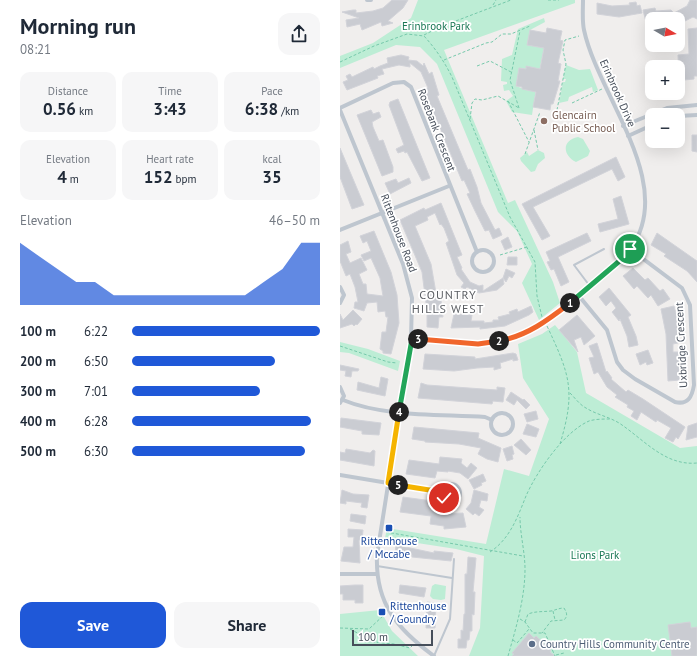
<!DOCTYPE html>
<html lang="en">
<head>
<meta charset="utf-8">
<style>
  body { margin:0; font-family:"PT Sans",sans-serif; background:#f6f6f7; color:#1f2937; height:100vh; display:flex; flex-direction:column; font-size:15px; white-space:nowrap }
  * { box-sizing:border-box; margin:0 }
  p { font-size:13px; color:#747a83 }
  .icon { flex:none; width:22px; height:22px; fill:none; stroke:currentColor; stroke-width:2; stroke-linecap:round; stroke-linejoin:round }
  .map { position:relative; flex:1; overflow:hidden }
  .panel { display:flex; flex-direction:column; background:#fff; width:340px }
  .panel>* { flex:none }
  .needle { width:26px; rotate:100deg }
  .tools { position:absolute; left:305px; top:12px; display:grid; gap:8px }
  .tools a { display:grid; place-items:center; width:40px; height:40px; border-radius:8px; background:#fff; box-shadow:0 4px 16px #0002; font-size:20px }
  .scale { position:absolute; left:12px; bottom:10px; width:81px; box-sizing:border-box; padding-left:4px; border:2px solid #464e5a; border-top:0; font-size:11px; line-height:14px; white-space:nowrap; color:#464e5a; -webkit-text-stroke:3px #fff; paint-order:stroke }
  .pin { position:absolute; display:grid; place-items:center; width:34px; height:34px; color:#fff; margin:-17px; border:2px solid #fff; border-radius:50%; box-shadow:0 1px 4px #0007 }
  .km { position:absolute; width:20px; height:20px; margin:-10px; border-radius:50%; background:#222; color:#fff; font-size:11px; line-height:20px; text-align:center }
  .round { display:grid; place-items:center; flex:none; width:42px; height:42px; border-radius:12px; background:#f6f6f7 }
  .overview { display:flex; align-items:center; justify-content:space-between; height:68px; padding:0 20px }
  h1 { font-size:22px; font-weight:800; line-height:30px }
  .figures { display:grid; grid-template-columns:repeat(3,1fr); gap:6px; height:68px; padding:4px 20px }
  .figures div { display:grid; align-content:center; border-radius:10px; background:#f6f6f7; text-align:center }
  .figures b { font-size:17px; font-weight:800 }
  .figures small { font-size:11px; font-weight:400 }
  .figures p { font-size:11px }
  .chart { height:112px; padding:8px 20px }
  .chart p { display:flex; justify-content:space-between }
  .chart svg { width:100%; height:72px; margin-top:4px; fill:#1f58d8; opacity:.7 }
  .action { display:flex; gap:8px; margin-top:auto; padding:8px 20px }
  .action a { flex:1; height:46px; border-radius:12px; background:#1f58d8; color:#fff; font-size:16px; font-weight:800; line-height:46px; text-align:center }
  .action a+a { background:#f6f6f7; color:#1f2937 }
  ul { padding:0 20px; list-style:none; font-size:13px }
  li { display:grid; grid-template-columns:64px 48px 1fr; align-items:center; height:30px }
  li i { height:10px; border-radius:5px; background:#1f58d8 }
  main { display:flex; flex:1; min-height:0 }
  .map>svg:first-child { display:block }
  .green { fill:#bdedd5 }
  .building { fill:#caccd2; stroke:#d2d3d9 }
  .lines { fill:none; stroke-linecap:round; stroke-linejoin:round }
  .path { stroke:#76c9ab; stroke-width:1; stroke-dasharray:3 2; stroke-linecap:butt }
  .service { stroke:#bec6cf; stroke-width:2 }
  .minor { stroke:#bec6cf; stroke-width:4 }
  .split-1-casing { stroke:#fff; stroke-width:8 }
  .split-2-casing { stroke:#fff; stroke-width:8 }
  .split-3-casing { stroke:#fff; stroke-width:8 }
  .split-4-casing { stroke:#fff; stroke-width:8 }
  .split-5-casing { stroke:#fff; stroke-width:8 }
  .split-6-casing { stroke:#fff; stroke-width:8 }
  .split-1 { stroke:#22a559; stroke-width:5 }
  .split-2 { stroke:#f0652b; stroke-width:5 }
  .split-3 { stroke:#f0652b; stroke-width:5 }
  .split-4 { stroke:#22a559; stroke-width:5 }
  .split-5 { stroke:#f5b400; stroke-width:5 }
  .split-6 { stroke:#f5b400; stroke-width:5 }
  .education-dot { fill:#8d6e63; stroke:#fff; stroke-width:1.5 }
  .transit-dot { fill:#1a4fb4; stroke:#fff; stroke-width:1.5 }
  .service-dot { fill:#5c6f8a; stroke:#fff; stroke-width:1.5 }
  .labels { text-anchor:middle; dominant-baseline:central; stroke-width:3.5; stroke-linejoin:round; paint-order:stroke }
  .park-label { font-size:11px; fill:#1a7855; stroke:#fff }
  .street-label { font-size:11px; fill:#464e5a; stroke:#fff }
  .education-label { font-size:11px; fill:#785e54; stroke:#fff; text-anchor:start }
  .transit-label { font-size:11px; fill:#164399; stroke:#fff }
  .service-label { font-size:11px; fill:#4e5e75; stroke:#fff; text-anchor:start }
  .neighbourhood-label { font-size:12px; letter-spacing:1px; fill:#5a5d62; stroke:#fff }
</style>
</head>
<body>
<main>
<section class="panel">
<div class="overview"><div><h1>Morning run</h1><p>08:21</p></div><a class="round"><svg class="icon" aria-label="share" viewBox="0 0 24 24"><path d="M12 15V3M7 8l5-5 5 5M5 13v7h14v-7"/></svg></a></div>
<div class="figures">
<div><p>Distance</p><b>0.56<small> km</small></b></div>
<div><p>Time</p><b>3:43</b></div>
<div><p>Pace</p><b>6:38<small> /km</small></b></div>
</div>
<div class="figures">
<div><p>Elevation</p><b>4<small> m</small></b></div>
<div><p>Heart rate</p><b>152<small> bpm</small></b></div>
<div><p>kcal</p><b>35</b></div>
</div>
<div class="chart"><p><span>Elevation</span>46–50 m</p>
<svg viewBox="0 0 160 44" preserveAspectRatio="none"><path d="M0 44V6L10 14L20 22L30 30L40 30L50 38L60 38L70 38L80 38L90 38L100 38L110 38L120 38L130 30L140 22L150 6L160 6V44z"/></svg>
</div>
<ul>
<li><b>100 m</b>6:22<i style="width:100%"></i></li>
<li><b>200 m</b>6:50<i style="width:76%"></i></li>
<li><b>300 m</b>7:01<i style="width:68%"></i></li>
<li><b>400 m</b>6:28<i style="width:95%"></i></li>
<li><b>500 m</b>6:30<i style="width:92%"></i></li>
</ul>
<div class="action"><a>Save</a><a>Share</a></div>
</section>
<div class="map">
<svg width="357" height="656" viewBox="0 0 357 656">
  <rect width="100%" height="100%" fill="#f0eeed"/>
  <!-- green -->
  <path class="green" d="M78,0H235V3L104,50L168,203L175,200L213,282L220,303L199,320L182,283L192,264L177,231L158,212L97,64L80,47L56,45L0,68V56L33,43L71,18Z
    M204,18L205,22L190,30L187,45L204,48L199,72L186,67V69L179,68L176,86L189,91L190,88L196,89L192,115L172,112L166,101L173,96L169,90L164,91L163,85L167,84V82L161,81L162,59L172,55L178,29Z
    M226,65L239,70L250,69L258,90L253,92L252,87L229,97L228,101L219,103L223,82H225L226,79H223Z
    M238,137L243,139L250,151L248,156L236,162C222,155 222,140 238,137Z
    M198,150L204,153L205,158L198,164L195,171L191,172L181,161L180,158L187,152L189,156Z
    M215,325L237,352L246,393L340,448L357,446V656H129L140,628L144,556L116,549L45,538L47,528L146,544L164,469L189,476L209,419L183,378L178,344L202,334Z
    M0,342L28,349L60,361L58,371L9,353L0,352Z
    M95,584L106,586L105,599L101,600L93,599L90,596L92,586Z
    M40,610L52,631L78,656H0V614Z"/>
  <!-- building -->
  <path class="building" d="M52,0H68L63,8L48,21L53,23L42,26L41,22L22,30L20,24L7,27L6,20L19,18L2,12L13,10H16V13L33,11L43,8Z
    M350,0H357V19L353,17L341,23L339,19H312V21L306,22L303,10L315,8L316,11L331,10L334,13L347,6Z
    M296,2L297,6L300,5L302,13L279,17L257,14V3L272,6L290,5L289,3Z
    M207,28L222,31L220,40L223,41L218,63L221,64L218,81H220L213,104H211L210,110L193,107L196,92L182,89V87L176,86L179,68L186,69V66L200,69L204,48L187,45L190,30L206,33Z
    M357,28V76H354V79L344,80V77L339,78L338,55L349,54L348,29Z
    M61,55L69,57L68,60L77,61L83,66L84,63L89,74L92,72L99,95L97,96L128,170L130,169L137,187L141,203L155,230L159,228L162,235L153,239L149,230L145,231L135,211L127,194L130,193L124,180L122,181L89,102L85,89L88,88L81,72L70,63V67L59,65L42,69L44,74L37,76L38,78L7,90L3,82L8,80L6,76L10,74L12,77L33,67L34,69L40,66L48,63L47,58Z
    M58,99L90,178L82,181L67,152L65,153L64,151L58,153L56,149L64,145L49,105L50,102Z
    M31,110L33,114L39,112L41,117L32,122L33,127L39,141L43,140L53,167V172L42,176L17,115Z
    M352,135H357V152L352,151Z
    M0,148L24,205L12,209L0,177Z
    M276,157L285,177L278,181L272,169L193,207L210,236L202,240L182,204Z
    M69,178L71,183L50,194L45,183L56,179L58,183Z
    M281,196L289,224L260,232L258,224L278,219L273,199Z
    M101,203L122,255L117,257L122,268L121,269L130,282L139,286L143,285V291L163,278L166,269L175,273L172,278L169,276L166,282L163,278L164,284L157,290L139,293L127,287L125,289L121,287L124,283L117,275L106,243L109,241L104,228L101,224L100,225L95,213L87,217L88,220L75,226L91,264L96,293L100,292L103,317H99L98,328L87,327V311L82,272L60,220L84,208L85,210Z
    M34,231L51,272L57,295L59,323L51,354L43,353V351L40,349L42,332H46L48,317H46L45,311L38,312L37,302L27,303L24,311L14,308L15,302H18L15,287L10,274L6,276L0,261V245L8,241L11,252L6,254L10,263L21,258L27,270L19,274L23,284H26L27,294L43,296L40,278L31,258L24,261L21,255L31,251L27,241L23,243L20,236Z
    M247,233L251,241L218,257L229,282L221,286L214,269L211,270L207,262L210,261L206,252Z
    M317,233L357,261V282L347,271L324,256L326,254L311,245Z
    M168,237L172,247L165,250L161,241Z
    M168,257H177V265H167Z
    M293,268L305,280L308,278L320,291L323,289L330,299L318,306L311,295L308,298L297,286L294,289L283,276Z
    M269,288L291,315L288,317L296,336L298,345L289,347L287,336L280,319L279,321L272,312L276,308L271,301L266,306L259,297Z
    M191,306L193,312L189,315L165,326L140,329V327L111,328L114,314L132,315L131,321H144V323L153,322V320H159L158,317L170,314L169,312L177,309L178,312Z
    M334,306L337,317L338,343L333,344V352H339L340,380L328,381L326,334L321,309Z
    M13,310L22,319L17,325L16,324L14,326L12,324L0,328V314L3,320Z
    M237,315L255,336L244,345L241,337L234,340L238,352L219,330Z
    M257,343L266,372L267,371L272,378L271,379L286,392L288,390L303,399L345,427L338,439L336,437L333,442L325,438L331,428L317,420L316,422L301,412L297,420L291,416L294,411L287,407L288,405L275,397L277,395L267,387L258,372L254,374L249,358L254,357L249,346Z
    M308,350L313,363L307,365L306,362L300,365L296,354Z
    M173,353L176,354L178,360L173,361V359L160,363L161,368L154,370V367L137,368L114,371L83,369L85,354L135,357V359Z
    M0,365L19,369L18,371H12L11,377L5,376L6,371L0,370Z
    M41,377L48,379L45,396L17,390L18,382L39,388Z
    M81,383L87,385L157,390V387L165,388L163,402L153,401L152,404L78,398Z
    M171,392L183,400L184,399L190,405L186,409L177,400L174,405L166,400Z
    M196,411L198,419L187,422L184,414Z
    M1,418L41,423L39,435L22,434V431L0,427Z
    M357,423V437L346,440L348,426Z
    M187,424L199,429L196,437L183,434Z
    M74,427L139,433L138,438L161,448L158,462L147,459L138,454L141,448L119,444L85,442V441L72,439Z
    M181,439L191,450L186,455L174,445Z
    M172,446L174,454L172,455L173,459L167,461L163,449Z
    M6,449L30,453L33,450L35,451L34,466L0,460V452L5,453Z
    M100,457L122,459L121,463L127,468L131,463L137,468L128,479L120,473L108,471V472L97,471L95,478L66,474L69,460L99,464Z
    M143,474L146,481L141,483L142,485L134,489L129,480Z
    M2,490L13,494L29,495L27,508L21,507L22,503L6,501V504L0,503Z
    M134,490L148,494L147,501L141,500L139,507L144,510L139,516L135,513L133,515L126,509L131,503Z
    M63,497L92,501L91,509L102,511L101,514L123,513L126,527L104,529V526L90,524L91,516L60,512Z
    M11,514L26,516L25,524L10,521Z
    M8,529L23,530L22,540H19L20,563L1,561L4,547H13L14,537H8Z
    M56,545L94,553V551L113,553L111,561L72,557V555L55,553Z
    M128,557L136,558L133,592H135L134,615L132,614V631H130L129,640H127L126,648H118V639H121V630L123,631L124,614H125V574H127Z
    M15,585H23V603H15V600H3V594H0V586Z
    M60,585L86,588L84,597L59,593Z
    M87,602L96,603L95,628H86Z
    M350,622L351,628L357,627V654L356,656H332L328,625Z
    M189,633L194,638L196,636L211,650L210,652L215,656H172L174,654L172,653Z"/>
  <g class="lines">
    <!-- path -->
    <path class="path" d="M208,0H219
      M153,5L156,0
      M84,35L100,27L171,0
      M104,60L146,43L152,42L162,34H171L190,26
      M0,62L34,46L67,34L84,36C95,48 104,61 112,77L170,217L195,262L197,296L202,317
      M137,66L150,61L171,72
      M168,101L189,142
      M232,103L262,89
      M179,108L170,80L180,31
      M216,115L226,64L223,50L225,40L239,36
      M130,119L132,103L135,99L142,100L158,96L179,108
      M194,130L198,150
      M185,154L200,112
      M160,255L187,247
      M207,326C230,375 236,391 220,444
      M0,346L48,362L57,363
      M230,393C235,398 240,405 246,408C257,415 271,417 282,425C305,441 326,466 357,463
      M46,532L183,556
      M150,552C170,539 178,516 186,496C197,471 224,432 249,421C255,419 264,419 271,419
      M213,611L215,620
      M180,619L185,622L193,633H205L215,656
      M185,622L188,614C196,611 202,612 211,611C216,610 219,608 224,608C227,613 228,616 224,620L211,621L202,633
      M0,628L29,629L45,614
      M10,629L34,642L54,644L70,648L73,645
      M173,640L177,643L189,629
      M216,655L224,653
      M168,656C176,628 185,598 185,569C185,552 180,534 180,517"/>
    <!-- service -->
    <path class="service" d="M335,108L336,115
      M249,285L234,265L264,249
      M37,566L112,578
      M94,656L110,619L114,559"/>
    <!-- minor -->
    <path class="minor" d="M27,0H31
      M0,108L53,83L64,82L71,87L137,252
      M0,110L63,264L72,298L71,339L37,555C35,603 57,629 94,656
      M338,116L357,115
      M283,126L327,108L357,105
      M288,136L312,125
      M0,230L109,186
      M132 261a11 11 0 1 1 22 0a11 11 0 1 1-22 0Z
      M0,287L4,295L0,303
      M239,296L267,330L277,362L283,370L295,379L335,402C348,405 352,397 354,385L350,305L342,288L290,249
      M71,339C94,339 116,344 138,344C186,343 218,312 253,283C266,272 281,262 291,248C337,183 258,96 244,30C242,21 243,10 243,0
      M0,387L4,396L0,403
      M3,400C44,417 100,414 145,417L152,420
      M151 424a11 11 0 1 1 22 0a11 11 0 1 1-22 0Z
      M0,475L102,492
      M102 493a9 9 0 1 1 18 0a9 9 0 1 1-18 0Z
      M0,574H37"/>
  </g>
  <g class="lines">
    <defs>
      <path id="split-1" d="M230,303L283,258L290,249"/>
      <path id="split-2" d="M159,341C187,336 208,320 230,303"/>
      <path id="split-3" d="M78,339L138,344L159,341"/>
      <path id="split-4" d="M59,412L72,339H78"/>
      <path id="split-5" d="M58,485L48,483L59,412"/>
      <path id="split-6" d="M58,485L102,492L104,498"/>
    </defs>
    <!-- split-1 casing -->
    <use href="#split-1" class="split-1-casing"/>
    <!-- split-2 casing -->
    <use href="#split-2" class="split-2-casing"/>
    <!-- split-3 casing -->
    <use href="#split-3" class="split-3-casing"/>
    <!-- split-4 casing -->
    <use href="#split-4" class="split-4-casing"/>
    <!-- split-5 casing -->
    <use href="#split-5" class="split-5-casing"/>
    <!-- split-6 casing -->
    <use href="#split-6" class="split-6-casing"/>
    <!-- split-1 -->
    <use href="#split-1" class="split-1"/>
    <!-- split-2 -->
    <use href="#split-2" class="split-2"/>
    <!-- split-3 -->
    <use href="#split-3" class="split-3"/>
    <!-- split-4 -->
    <use href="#split-4" class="split-4"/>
    <!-- split-5 -->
    <use href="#split-5" class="split-5"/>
    <!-- split-6 -->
    <use href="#split-6" class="split-6"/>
  </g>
  <!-- markers -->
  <circle class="education-dot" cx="204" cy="121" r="4"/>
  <g class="transit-dot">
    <rect x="45" y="524" width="8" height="8" rx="2"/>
    <rect x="38" y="608" width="8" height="8" rx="2"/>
  </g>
  <circle class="service-dot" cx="192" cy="644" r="4"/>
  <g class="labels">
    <!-- park labels -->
    <g class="park-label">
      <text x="96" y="26">Erinbrook Park</text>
      <text x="255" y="555">Lions Park</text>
    </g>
    <!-- street labels -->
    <g class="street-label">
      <text transform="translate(278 93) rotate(66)">Erinbrook Drive</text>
      <text transform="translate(97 130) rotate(69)">Rosebank Crescent</text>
      <text transform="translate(59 233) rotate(69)">Rittenhouse Road</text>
      <text transform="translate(341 345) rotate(-93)">Uxbridge Crescent</text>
    </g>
    <!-- education labels -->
    <g class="education-label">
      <text x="212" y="115">Glencairn<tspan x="212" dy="13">Public School</tspan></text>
    </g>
    <!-- transit labels -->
    <g class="transit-label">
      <text x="49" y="541">Rittenhouse<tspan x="49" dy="13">/ Mccabe</tspan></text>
      <text x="50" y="606" text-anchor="start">Rittenhouse<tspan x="50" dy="13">/ Goundry</tspan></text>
    </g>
    <!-- service labels -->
    <g class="service-label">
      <text x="200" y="644">Country Hills Community Centre</text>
    </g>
    <!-- neighbourhood labels -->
    <g class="neighbourhood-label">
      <text x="108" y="294">COUNTRY<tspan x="108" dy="14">HILLS WEST</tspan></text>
    </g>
  </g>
</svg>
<div class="tools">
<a><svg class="needle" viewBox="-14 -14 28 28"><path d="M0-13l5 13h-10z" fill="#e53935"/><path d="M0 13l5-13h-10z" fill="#747a83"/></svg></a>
<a>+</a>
<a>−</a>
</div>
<div class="scale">100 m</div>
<div class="pin" style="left:290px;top:249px;background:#1e9e55"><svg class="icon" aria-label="arrive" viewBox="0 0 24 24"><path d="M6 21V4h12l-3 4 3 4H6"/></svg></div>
<div class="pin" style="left:104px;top:498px;background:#d93025"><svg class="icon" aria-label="check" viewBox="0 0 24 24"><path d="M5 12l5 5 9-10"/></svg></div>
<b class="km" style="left:230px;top:303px">1</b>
<b class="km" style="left:159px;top:341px">2</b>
<b class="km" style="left:78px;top:339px">3</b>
<b class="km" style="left:59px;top:412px">4</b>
<b class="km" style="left:58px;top:485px">5</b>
</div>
</main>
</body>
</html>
